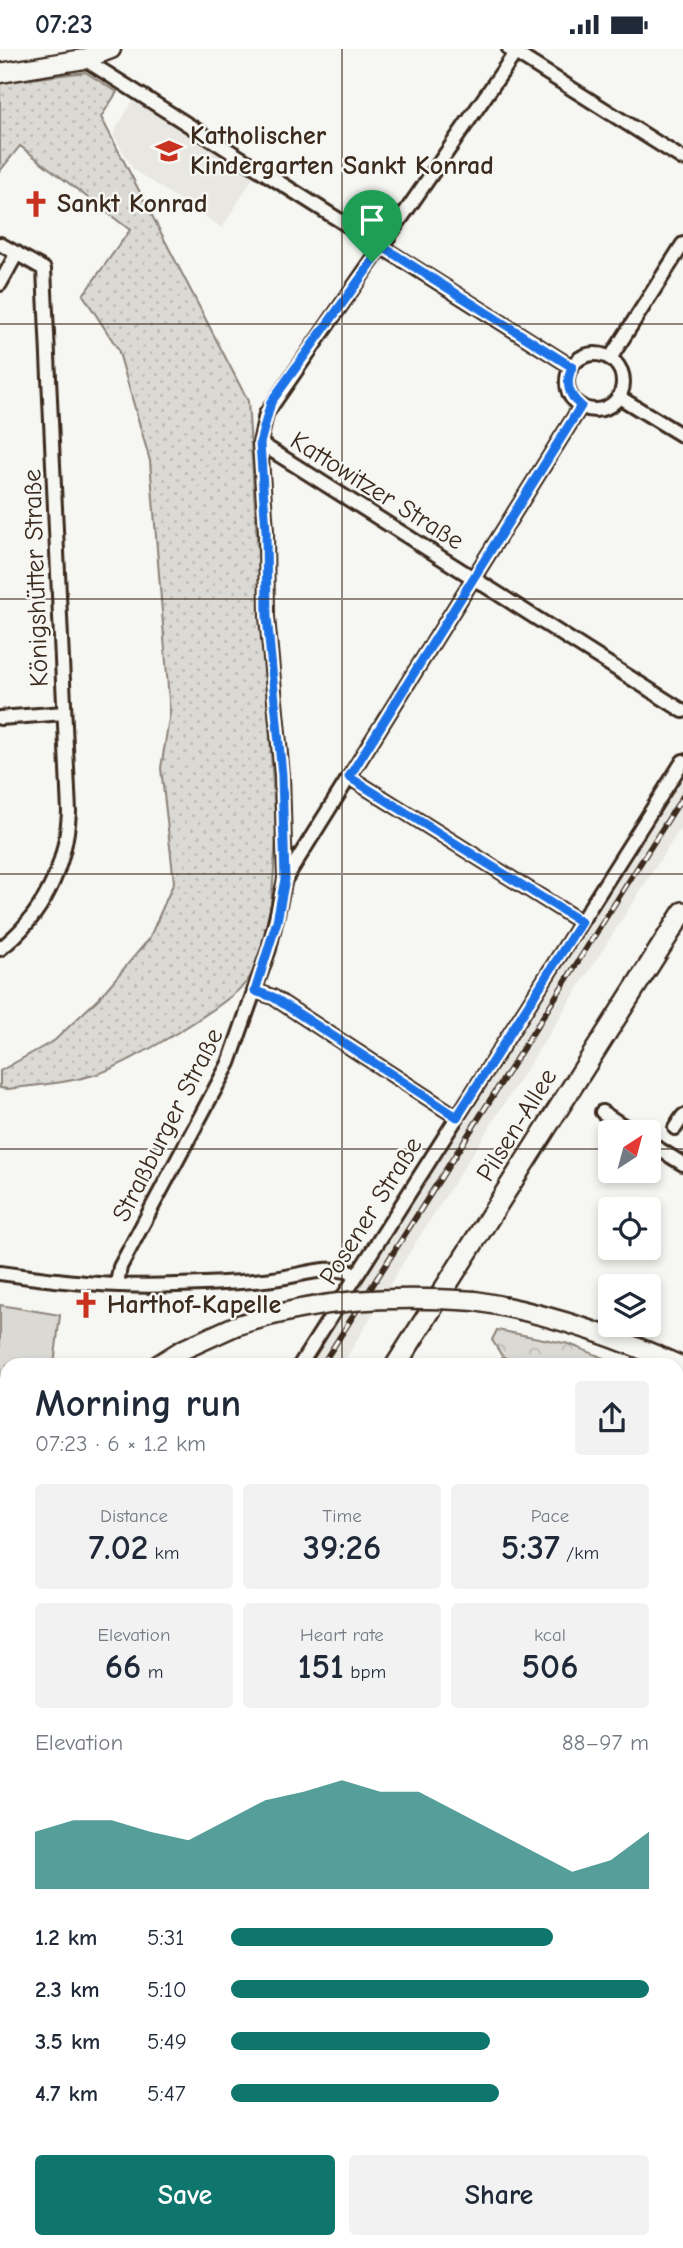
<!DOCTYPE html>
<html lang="en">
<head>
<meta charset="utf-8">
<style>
  body { margin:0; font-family:"Comic Neue",sans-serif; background:#f2f2f3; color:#1f2937; height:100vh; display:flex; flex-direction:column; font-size:26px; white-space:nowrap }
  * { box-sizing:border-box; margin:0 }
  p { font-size:23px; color:#747a83 }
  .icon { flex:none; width:38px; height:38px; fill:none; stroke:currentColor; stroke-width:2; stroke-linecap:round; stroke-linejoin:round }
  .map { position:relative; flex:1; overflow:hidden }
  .panel { position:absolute; left:0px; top:1309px; width:684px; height:891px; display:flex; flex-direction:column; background:#fff; border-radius:21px 21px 0 0; box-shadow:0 4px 10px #0003 }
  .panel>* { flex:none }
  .needle { width:46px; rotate:36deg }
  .fabs { position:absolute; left:598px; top:1071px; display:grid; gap:14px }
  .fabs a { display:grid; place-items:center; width:63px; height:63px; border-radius:7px; background:#fff; box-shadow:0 4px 10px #0003; font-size:35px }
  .pin { position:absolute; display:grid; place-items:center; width:60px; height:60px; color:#fff; margin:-72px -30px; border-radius:50% 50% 50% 0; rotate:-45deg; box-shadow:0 0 7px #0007 }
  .pin .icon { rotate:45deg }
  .round { display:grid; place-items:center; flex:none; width:74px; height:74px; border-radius:7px; background:#f2f2f3 }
  .headline { display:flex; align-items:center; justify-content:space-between; height:119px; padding:0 35px }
  h1 { font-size:38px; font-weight:600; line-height:52px }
  .metrics { display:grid; grid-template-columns:repeat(3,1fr); gap:10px; height:119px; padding:7px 35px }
  .metrics div { display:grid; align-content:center; border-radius:7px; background:#f2f2f3; text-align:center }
  .metrics b { font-size:35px; font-weight:600 }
  .metrics small { font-size:19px; font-weight:400 }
  .metrics p { font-size:19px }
  .chart { height:196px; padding:14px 35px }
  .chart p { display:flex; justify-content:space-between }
  .chart svg { width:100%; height:126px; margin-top:7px; fill:#0f766e; opacity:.7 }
  .button { display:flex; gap:14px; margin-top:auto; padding:14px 35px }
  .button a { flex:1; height:80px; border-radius:7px; background:#0f766e; color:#fff; font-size:28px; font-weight:600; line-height:80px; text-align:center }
  .button a+a { background:#f2f2f3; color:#1f2937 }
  ul { padding:0 35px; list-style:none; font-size:23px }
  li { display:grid; grid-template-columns:112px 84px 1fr; align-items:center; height:52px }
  li i { height:18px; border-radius:9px; background:#0f766e }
  .status { display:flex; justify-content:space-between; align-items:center; height:49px; padding:0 35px; background:#fff; direction:ltr }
  .status svg { height:19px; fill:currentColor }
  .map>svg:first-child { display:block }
  .built { fill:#e8e7e2 }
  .grass { fill:url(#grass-dots); stroke:#8a8278; stroke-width:2 }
  .forest { fill:url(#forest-crowns); stroke:#8a8278; stroke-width:2 }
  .garden { fill:#dad9d3; stroke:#8a8278; stroke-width:2 }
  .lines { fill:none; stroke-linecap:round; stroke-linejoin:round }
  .street-casing { stroke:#3b2a1e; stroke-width:18 }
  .secondary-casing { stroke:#3b2a1e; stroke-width:23 }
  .primary-casing { stroke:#3b2a1e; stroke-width:24 }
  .street { stroke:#f6f6f2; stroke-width:12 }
  .secondary { stroke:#f6f6f2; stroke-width:18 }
  .primary { stroke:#f6f6f2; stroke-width:19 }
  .rail-casing { stroke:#3b2a1e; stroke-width:6 }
  .rail { stroke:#f6f6f2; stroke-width:3.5; stroke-dasharray:10; stroke-linecap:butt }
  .secondary-bridge-casing { stroke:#3b2a1e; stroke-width:23; stroke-linecap:butt }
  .secondary-bridge { stroke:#f6f6f2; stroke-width:18 }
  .route-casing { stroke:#fff; stroke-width:14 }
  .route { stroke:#1a73e8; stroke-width:9 }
  .grid { fill:none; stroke:#3b2a1e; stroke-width:2; stroke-opacity:0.55 }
  .labels { text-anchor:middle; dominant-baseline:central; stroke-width:5; stroke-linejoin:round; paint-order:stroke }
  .poi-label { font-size:26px; font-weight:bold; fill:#3b2a1e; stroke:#f6f6f2; text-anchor:start }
  .street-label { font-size:26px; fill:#3b2a1e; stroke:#f6f6f2 }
</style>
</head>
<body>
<div class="status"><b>07:23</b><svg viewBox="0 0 49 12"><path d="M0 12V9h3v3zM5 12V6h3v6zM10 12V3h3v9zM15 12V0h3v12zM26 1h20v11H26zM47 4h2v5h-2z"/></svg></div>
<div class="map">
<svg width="683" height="2199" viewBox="0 0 683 2199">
  <defs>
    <pattern id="grass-dots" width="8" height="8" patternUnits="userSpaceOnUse" patternTransform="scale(1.75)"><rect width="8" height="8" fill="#dad9d3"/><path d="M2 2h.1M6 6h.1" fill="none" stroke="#bcbab5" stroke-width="1.8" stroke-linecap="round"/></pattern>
    <pattern id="forest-crowns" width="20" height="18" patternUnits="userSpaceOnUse" patternTransform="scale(1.75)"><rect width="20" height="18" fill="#dad9d3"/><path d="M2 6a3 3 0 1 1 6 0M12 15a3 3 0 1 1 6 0" fill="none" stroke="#bcbab5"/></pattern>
  </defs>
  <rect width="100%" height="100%" fill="#f6f6f2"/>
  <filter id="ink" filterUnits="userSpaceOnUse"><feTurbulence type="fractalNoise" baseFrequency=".0143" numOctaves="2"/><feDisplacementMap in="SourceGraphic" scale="14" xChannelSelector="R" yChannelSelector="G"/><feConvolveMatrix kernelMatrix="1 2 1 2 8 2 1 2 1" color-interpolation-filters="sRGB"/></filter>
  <g filter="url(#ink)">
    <!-- built -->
    <path class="built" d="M134,50L254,127L222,179L133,120L113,85Z
      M683,730V775L407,1207L342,1316H310Z
      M430,1307L477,1311L506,1316H425Z
      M677,1364L683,1366V1530L677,1533Z
      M0,1536L7,1538V1666L0,1678Z
      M7,1772V1862L0,1873V1783Z"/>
    <!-- grass -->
    <path class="grass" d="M85,23L117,43L101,68L248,352L276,782C274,826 272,890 250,928C235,953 127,1016 97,1025C69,1034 37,1036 8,1040L0,1039V1022L55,991L99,949L149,890L174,833L161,719L170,664L150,412L118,300L83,246L130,181L20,97L0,122V34Z"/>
    <!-- forest -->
    <path class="forest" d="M497,1281L569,1295L621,1316H519L502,1307L492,1291Z"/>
    <!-- garden -->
    <path class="garden" d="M0,1256L60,1266L54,1316H7V1464L0,1463Z"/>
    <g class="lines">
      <defs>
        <path id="street" d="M509,0L683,110
          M84,10L572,318
          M0,195L44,220L69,763C66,817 44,866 0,900
          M0,235L17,204
          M567 333a28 28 0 1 1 56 0a28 28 0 1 1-56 0Z
          M611,308L683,195
          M619,348L683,387
          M260,394L683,662
          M0,669L64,664
          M349,728L581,873
          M286,829L581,357
          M255,942L273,948L457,1068
          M602,1063L633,1083
          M675,1079L683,1067
          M649,1094L683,1115
          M0,1224C58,1232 117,1239 176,1236C208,1235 241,1234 273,1230C302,1227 328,1214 357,1225
          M117,1235L120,1218L229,1014L269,900L285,830L282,726L267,568L266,482L260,394L266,365L518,0
          M300,1316L683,712"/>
        <path id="secondary" d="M0,24L84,10L111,0
          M475,1252C549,1264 615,1287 683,1318
          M158,1316L182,1301L235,1277
          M0,1496L7,1498
          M677,1560L683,1558
          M0,1711L7,1702"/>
        <path id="primary" d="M396,1316L683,863
          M0,1908L7,1897"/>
      </defs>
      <!-- street casing -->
      <use href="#street" class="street-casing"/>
      <!-- secondary casing -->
      <use href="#secondary" class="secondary-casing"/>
      <!-- primary casing -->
      <use href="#primary" class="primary-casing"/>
      <!-- street -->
      <use href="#street" class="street"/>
      <!-- secondary -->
      <use href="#secondary" class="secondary"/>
      <!-- primary -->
      <use href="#primary" class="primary"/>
      <defs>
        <path id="rail" d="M322,1316L683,747
          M0,1822L7,1811
          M0,1841L7,1830"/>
      </defs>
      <!-- rail casing -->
      <use href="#rail" class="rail-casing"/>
      <!-- rail -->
      <use href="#rail" class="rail"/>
      <defs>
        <path id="secondary-bridge" d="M235,1277C318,1250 388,1246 475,1252"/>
      </defs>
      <!-- secondary-bridge casing -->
      <use href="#secondary-bridge" class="secondary-bridge-casing"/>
      <!-- secondary-bridge -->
      <use href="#secondary-bridge" class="secondary-bridge"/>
    </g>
  </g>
  <g class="lines" filter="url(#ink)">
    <defs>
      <path id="route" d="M383,198L572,318C565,334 568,346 581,357L349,728L581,873L457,1068L273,948L255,942L277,872L285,830L282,726L267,568L266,482L260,394L271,353Z"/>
    </defs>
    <!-- route casing -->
    <use href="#route" class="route-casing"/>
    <!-- route -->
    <use href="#route" class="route"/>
  </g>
  <!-- grid -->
  <path class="grid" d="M342,0V1316M0,275H683M0,550H683M0,825H683M0,1100H611M649,1100H683M0,1374H7M677,1374H683M0,1649H7M677,1649H683M0,1924H7M677,1924H683M342,2193V2199"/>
  <!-- icons -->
  <defs>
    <symbol id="school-bare" viewBox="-9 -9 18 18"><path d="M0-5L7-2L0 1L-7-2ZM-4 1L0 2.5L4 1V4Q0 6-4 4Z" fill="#c8321e" stroke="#f6f6f2" stroke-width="2.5" paint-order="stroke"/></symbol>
    <symbol id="church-bare" viewBox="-9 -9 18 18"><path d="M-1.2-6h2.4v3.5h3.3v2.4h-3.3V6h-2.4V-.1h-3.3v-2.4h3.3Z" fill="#c8321e" stroke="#f6f6f2" stroke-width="2.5" paint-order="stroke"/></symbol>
  </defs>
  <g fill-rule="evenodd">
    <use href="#school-bare" x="150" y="83" width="38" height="38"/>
    <use href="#church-bare" x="17" y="136" width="38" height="38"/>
    <use href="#church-bare" x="67" y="1237" width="38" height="38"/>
  </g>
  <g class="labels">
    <!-- poi labels -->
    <g class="poi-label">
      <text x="190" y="87">Katholischer<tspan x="190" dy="30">Kindergarten Sankt Konrad</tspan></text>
      <text x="57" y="155">Sankt Konrad</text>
      <text x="107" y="1256">Harthof-Kapelle</text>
    </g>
    <!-- street labels -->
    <g class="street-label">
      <text transform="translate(377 442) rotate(32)">Kattowitzer Straße</text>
      <text transform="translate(36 529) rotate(-92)">Königshütter Straße</text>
      <text transform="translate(168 1076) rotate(-63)">Straßburger Straße</text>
      <text transform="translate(517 1076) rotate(-58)">Pilsen-Allee</text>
      <text transform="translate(371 1162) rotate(-58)">Posener Straße</text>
    </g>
  </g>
</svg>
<div class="fabs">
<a><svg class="needle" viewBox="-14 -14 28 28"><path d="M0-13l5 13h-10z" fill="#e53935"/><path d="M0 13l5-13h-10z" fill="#747a83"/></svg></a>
<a><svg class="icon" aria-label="locate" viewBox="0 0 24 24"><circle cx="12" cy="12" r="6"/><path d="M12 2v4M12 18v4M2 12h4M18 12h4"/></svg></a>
<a><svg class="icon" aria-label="layers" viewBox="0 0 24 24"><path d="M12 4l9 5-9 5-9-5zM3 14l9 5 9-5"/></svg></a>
</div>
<div class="pin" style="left:372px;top:213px;background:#1e9e55"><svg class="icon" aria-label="arrive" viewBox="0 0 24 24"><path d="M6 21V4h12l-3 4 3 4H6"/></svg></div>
<section class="panel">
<div class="headline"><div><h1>Morning run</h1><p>07:23 · 6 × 1.2 km</p></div><a class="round"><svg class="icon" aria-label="share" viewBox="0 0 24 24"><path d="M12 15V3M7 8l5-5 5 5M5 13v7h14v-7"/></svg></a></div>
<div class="metrics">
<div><p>Distance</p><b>7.02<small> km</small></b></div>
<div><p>Time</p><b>39:26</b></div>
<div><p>Pace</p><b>5:37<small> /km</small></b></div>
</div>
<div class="metrics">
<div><p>Elevation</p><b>66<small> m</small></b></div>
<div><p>Heart rate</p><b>151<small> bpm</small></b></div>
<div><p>kcal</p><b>506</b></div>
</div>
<div class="chart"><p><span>Elevation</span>88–97 m</p>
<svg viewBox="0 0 160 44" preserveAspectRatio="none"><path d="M0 44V24L10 20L20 20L30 24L40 27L50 20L60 13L70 10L80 6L90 10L100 10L110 17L120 24L130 31L140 38L150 34L160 24V44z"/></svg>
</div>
<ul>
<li><b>1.2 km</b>5:31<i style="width:77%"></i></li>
<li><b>2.3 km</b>5:10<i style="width:100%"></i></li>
<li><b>3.5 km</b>5:49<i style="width:62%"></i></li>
<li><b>4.7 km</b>5:47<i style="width:64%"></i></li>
</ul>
<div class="button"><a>Save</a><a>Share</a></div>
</section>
</div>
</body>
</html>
